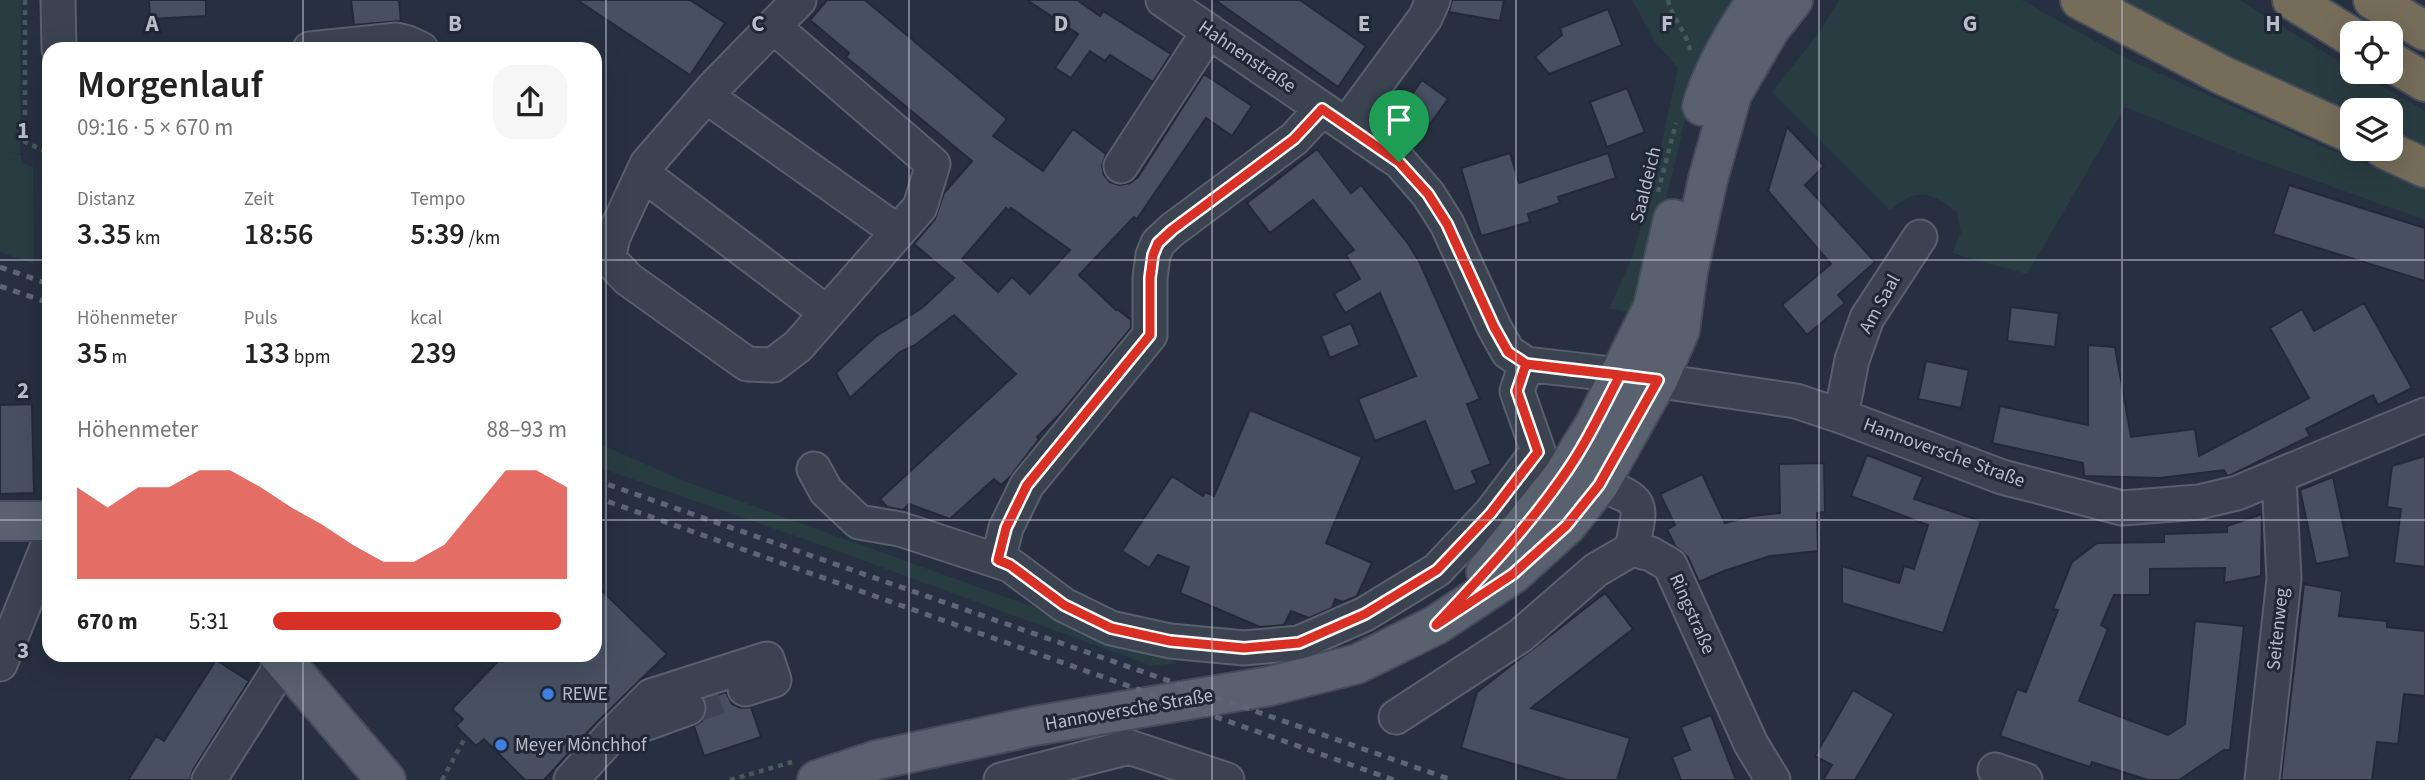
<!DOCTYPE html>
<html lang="de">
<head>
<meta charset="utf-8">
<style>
  body { margin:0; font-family:"Source Sans 3",sans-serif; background:#f6f6f6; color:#222; height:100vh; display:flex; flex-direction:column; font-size:26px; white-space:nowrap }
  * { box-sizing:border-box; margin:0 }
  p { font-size:23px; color:#767676 }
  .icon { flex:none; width:38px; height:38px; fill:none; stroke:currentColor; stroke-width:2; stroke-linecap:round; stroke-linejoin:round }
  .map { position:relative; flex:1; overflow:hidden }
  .drawer { position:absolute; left:42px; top:42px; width:560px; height:620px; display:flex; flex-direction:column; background:#fff; border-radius:21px; box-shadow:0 7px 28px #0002 }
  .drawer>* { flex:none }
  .controls { position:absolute; left:2340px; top:21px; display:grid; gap:14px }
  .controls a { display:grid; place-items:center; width:63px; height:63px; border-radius:14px; background:#fff; box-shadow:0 7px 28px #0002; font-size:35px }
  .pin { position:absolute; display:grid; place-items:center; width:60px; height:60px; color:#fff; margin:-72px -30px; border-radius:50% 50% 50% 0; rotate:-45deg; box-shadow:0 0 7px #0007 }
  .pin .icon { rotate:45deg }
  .round { display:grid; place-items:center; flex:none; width:74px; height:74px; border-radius:21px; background:#f6f6f6 }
  .summary { display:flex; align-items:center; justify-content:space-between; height:119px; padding:0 35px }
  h1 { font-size:38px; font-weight:600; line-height:52px }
  .stats { display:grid; grid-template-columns:repeat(3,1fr); gap:10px; height:119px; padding:7px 35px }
  .stats div { display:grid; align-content:center }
  .stats b { font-size:30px; font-weight:600 }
  .stats small { font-size:19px; font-weight:400 }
  .stats p { font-size:19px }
  .chart { height:196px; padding:14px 35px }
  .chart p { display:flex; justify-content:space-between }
  .chart svg { width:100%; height:126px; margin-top:7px; fill:#d93025; opacity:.7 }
  ul { padding:0 35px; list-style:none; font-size:23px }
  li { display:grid; grid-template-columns:112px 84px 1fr; align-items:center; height:52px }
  li i { height:18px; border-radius:9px; background:#d93025 }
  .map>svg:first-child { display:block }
  .green { fill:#293c41 }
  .building { fill:#465061; stroke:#222937; stroke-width:2; fill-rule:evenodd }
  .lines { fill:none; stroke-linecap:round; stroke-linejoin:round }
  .minor-tunnel { stroke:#3d4555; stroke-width:33; stroke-dasharray:33 17; stroke-linecap:butt }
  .minor-casing { stroke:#59606d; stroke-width:37 }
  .major-casing { stroke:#454b59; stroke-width:42 }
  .highway-casing { stroke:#464d5a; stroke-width:42 }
  .path { stroke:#47595d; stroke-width:4.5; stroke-dasharray:5 5; stroke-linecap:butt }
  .minor { stroke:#3b4250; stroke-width:33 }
  .major { stroke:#59616f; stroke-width:38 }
  .highway { stroke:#756c59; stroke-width:38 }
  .rail { stroke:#5e6676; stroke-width:5; stroke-dasharray:7 7; stroke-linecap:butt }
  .route-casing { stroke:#fff; stroke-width:14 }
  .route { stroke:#d93025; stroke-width:9 }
  .grid { fill:none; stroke:#b8bdca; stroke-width:2; stroke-opacity:0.55 }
  .shop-dot { fill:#3f7fe0; stroke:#202735; stroke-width:2.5 }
  .labels { text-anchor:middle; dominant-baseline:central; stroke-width:6; stroke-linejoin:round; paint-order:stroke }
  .street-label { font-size:19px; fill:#b8bdca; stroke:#202735 }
  .poi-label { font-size:19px; fill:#b8bdca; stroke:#202735; text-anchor:start }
  .grid-label { font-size:23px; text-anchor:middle; font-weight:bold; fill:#b8bdca; stroke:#202735; stroke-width:6; stroke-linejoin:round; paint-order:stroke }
</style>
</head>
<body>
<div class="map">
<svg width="2425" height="780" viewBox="0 0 2425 780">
  <rect width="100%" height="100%" fill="#273040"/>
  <!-- green -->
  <path class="green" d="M0,0H21L20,154L2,152L21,155V163L33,167L34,264L0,252Z
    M1632,0H1744L1690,100L1638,313L1609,309L1631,260L1652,189L1678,68L1655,42Z
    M1839,0H2022L2123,57L2317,144L2425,188V220L2244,155L2125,107L2027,274L1952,253L1961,233L1957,212C1929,191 1919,187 1890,210L1772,92L1821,30Z
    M2109,0H2239L2352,69V72H2357L2425,111V150L2391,135L2390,110H2352V117Z
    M595,442L684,481L1036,608L1178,663L1152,666L821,545L595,466Z"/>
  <!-- building -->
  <path class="building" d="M149,0H206V16L150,19Z
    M351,0H399L401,21L354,25Z
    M577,0H690L725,23L690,75Z
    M827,0H865L1007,119L993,136L1043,171L1073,129L1106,154L1102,166L1104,175L1110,182L1119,185L1130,183L1138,177L1204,74L1252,106L1232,136L1206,118L1137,219L1134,217L1079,275L1116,310L1117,309L1131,320V328L1062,412L1037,437L1039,439L1010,477L1001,485L994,479L950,519L909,504L903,510L887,507L880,499L1016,374L954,315L915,345L900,352L850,398L836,373L875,337L922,308L954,278L914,244L935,219L944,193L972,161L846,57L849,53L810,20ZM1006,208L1009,211L1011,208L1070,250L1030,294L1012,277L998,292L962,259Z
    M1027,0H1077L1100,16L1103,11L1171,54L1153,82L1110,55L1105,61L1090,51L1071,78L1055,68L1078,34Z
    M1215,0H1300L1366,46L1338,87Z
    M1452,0H1504L1500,21L1449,12Z
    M1608,9L1622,45L1549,74L1535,57L1562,35L1560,28Z
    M1422,80L1448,99L1425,131L1399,112Z
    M1627,88L1645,132L1607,147L1590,102Z
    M1787,127L1824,166L1805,185L1875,262L1838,295L1845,303L1807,335L1782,305L1831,264L1768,191Z
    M1317,149L1351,193L1361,185L1407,242L1420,263L1480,399L1467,404L1491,464L1472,471L1477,483L1454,492L1425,421L1375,441L1358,399L1416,376L1380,293L1345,313L1334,294L1360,279L1346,255L1354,250L1313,200L1270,233L1247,203Z
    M1510,153L1519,183L1608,153L1616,178L1558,197L1560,203L1528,214L1530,222L1481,236L1461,168Z
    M2289,185L2425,228V281L2273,234Z
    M2364,303L2412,388L2378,405L2373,395L2306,429L2310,436L2231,475L2227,476L2224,470L2160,478L2084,476L2083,463L1992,443L2000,406L2088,425V345L2115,347L2131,437L2195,429L2199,456L2309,398L2270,328L2302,309L2314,331Z
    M2011,307L2059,313L2055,347L2007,341Z
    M1351,323L1360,345L1330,358L1321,336Z
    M1926,361L1969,370L1961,408L1918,399Z
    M32,404L34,493L0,494V405Z
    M1250,410L1362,457L1326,543L1372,563L1357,596L1343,602L1335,599L1332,608L1309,618L1291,611L1284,625L1260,627L1180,593L1189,567L1158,555L1149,568L1122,551L1172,476L1203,496L1205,492L1214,496Z
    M1867,455L1923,477L1914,499L1981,521L1943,633L1842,603V566L1899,583L1904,566L1914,569L1928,525L1851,496Z
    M2425,456V567L2394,563L2401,509L2387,507L2392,466Z
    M1824,463L1825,512L1817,513L1818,551L1770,556L1724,571L1699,582L1688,557L1675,546L1667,529L1675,525L1660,494L1702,474L1725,523L1751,516L1780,513L1779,464Z
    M2333,477L2350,557L2316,564L2300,490Z
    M2262,514L2261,576L2224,583L2225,568L2150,569V595H2114L2101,625L2108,629L2079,701L2168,735L2185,724L2195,621L2244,626L2230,750H2224L2179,780H2148L2092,762L2090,767L2000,736L2017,689L2026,692L2058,610L2053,609L2072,562L2097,543L2164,542V534L2227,532V526Z
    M595,584L667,654L597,722L544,780H525L484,739L476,746L456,726L463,719L452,709L505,654H595Z
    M2304,584L2342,591L2339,616L2387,621V627L2425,631V696L2404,694L2398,744L2377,742L2372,780H2281Z
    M1605,593L1633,629L1531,708L1630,738L1617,780H1567L1461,748L1477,692Z
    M216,660L249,681L193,770L190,780H128L156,736L164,741Z
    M1853,690L1894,714L1855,780H1823L1832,765L1815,756Z
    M726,692L732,704L741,708L751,707L761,737L704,756L694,726L702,721L707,712L705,699Z
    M1711,715L1736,780H1681L1672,757L1690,750L1681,727Z"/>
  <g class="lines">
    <!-- minor-tunnel -->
    <path class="minor-tunnel" d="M688,708L745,689"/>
    <defs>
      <path id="minor" d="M58,0L59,49
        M1163,0L1400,162L1428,194L1447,224L1494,327L1508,352L1526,364L1620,375L1796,401L1841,416L2002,477L2122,508L2199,502L2237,493L2425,415
        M774,27L933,164L920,207L798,346L773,365L747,364L628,279L608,258L613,237L647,164L714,87L799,0
        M310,49L396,40L408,43L421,49
        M706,96L898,232
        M1346,125L1425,18L1433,0
        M1121,166L1209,31
        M643,174L827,313
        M1841,416L1852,360L1867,318L1920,237
        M814,469L826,491L859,522L900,529L1010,565L1064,605L1111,628L1170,641L1244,648L1299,643L1365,614L1437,570L1491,513L1538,451L1517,391L1526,364
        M1599,485C1646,500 1641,504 1632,549
        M1632,549L1651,554L1670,565L1751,744L1773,780
        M998,560L1006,528L1027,485L1150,335V278L1153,255L1158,243L1172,230L1294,139L1322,109
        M0,664L49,543
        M1396,717L1520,636L1596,570L1632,549
        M611,736L651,696L767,659L774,680L745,689
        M1995,770L2025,780
        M209,780L284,662
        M571,780L611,736L688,708
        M1001,780L1129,747L1227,780
        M2262,780L2284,579L2279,477"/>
      <path id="major" d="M1702,106C1713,68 1734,33 1757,0
        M0,521H49
        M1486,572L1562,477L1595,424L1653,307L1673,219
        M278,654L386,780
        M817,780L877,760L1034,726L1270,686L1357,664L1436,625L1513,574L1566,526L1599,485L1658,380L1680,330L1688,271L1708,179L1732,94L1770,29L1793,0"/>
      <path id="highway" d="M2080,0L2222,75L2352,134
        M2292,0L2352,37
        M2373,0L2425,31
        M2390,61L2425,82
        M2384,149L2425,168"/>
    </defs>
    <!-- minor casing -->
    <use href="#minor" class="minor-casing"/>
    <!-- major casing -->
    <use href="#major" class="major-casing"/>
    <!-- highway casing -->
    <use href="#highway" class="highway-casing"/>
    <!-- path -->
    <path class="path" d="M25,0V142L49,153
      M1668,0C1672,18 1686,31 1690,50
      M1658,192L1676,123
      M442,780L466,736
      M730,780L792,762"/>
    <!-- minor -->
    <use href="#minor" class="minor"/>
    <!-- major -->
    <use href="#major" class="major"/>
    <!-- highway -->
    <use href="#highway" class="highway"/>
    <!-- rail -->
    <path class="rail" d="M0,267L49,284
      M0,286L49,303
      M595,480L1452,780
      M595,497L1394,780"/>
  </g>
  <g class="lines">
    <defs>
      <path id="route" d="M1399,162L1428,194L1447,224L1494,327L1508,352L1526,364L1620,375C1602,410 1585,446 1562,478C1525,531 1480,578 1436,625L1513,574L1566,526L1599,485L1658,380C1614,374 1570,370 1526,364L1517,391L1538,452L1491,513L1437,570L1365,614L1299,643L1244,648L1170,641L1111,628L1064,605L1010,565L998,560L1006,528L1027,485L1150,335V278L1153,255L1158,243L1172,230L1294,139L1322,109L1399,162"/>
    </defs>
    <!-- route casing -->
    <use href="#route" class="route-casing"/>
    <!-- route -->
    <use href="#route" class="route"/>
  </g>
  <!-- grid -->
  <path class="grid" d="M303,0V49M606,0V780M909,0V780M1212,0V780M1516,0V780M1819,0V780M2122,0V780M0,260H49M595,260H2425M0,520H49M595,520H2425M303,654V780"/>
  <!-- markers -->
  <g class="shop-dot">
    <circle cx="548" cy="694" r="7"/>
    <circle cx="501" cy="745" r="7"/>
  </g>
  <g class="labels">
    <!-- street labels -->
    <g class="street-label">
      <text transform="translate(1247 57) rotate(34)">Hahnenstraße</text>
      <text transform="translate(1646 185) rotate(-76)">Saaldeich</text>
      <text transform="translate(1880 304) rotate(-61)">Am Saal</text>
      <text transform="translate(1944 453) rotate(20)">Hannoversche Straße</text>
      <text transform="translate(1692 614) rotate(66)">Ringstraße</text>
      <text transform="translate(2278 629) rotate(-84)">Seitenweg</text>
      <text transform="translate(1129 710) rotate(-10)">Hannoversche Straße</text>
    </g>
    <!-- poi labels -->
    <g class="poi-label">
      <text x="562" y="694">REWE</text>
      <text x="515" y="745">Meyer Mönchhof</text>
    </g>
  </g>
  <g class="grid-label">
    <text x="152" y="31">A</text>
    <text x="455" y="31">B</text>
    <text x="758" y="31">C</text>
    <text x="1061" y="31">D</text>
    <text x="1364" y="31">E</text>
    <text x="1667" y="31">F</text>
    <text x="1970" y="31">G</text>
    <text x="2273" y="31">H</text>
    <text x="23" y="138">1</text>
    <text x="23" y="398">2</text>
    <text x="23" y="658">3</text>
  </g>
</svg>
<div class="controls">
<a><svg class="icon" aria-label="locate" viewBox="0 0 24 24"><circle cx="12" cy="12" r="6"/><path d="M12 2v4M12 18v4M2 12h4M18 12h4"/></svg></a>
<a><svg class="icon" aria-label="layers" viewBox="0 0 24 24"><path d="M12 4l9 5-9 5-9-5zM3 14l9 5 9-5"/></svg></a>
</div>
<div class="pin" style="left:1399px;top:162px;background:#1e9e55"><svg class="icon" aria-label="arrive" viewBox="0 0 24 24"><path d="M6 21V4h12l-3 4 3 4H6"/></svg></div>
<section class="drawer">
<div class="summary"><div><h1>Morgenlauf</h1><p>09:16 · 5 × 670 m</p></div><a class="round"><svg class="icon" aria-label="share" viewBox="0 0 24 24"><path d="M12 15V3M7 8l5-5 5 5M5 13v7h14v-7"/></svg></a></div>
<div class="stats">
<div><p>Distanz</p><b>3.35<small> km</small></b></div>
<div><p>Zeit</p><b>18:56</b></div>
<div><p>Tempo</p><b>5:39<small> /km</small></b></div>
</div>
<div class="stats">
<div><p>Höhenmeter</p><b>35<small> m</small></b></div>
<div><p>Puls</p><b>133<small> bpm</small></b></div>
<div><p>kcal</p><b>239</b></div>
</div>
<div class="chart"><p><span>Höhenmeter</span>88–93 m</p>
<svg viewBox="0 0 160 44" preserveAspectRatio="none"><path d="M0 44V12L10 19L20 12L30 12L40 6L50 6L60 12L70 19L80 25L90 32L100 38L110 38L120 32L130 19L140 6L150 6L160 12V44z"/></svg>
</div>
<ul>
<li><b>670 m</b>5:31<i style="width:98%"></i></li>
</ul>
</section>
</div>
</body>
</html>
